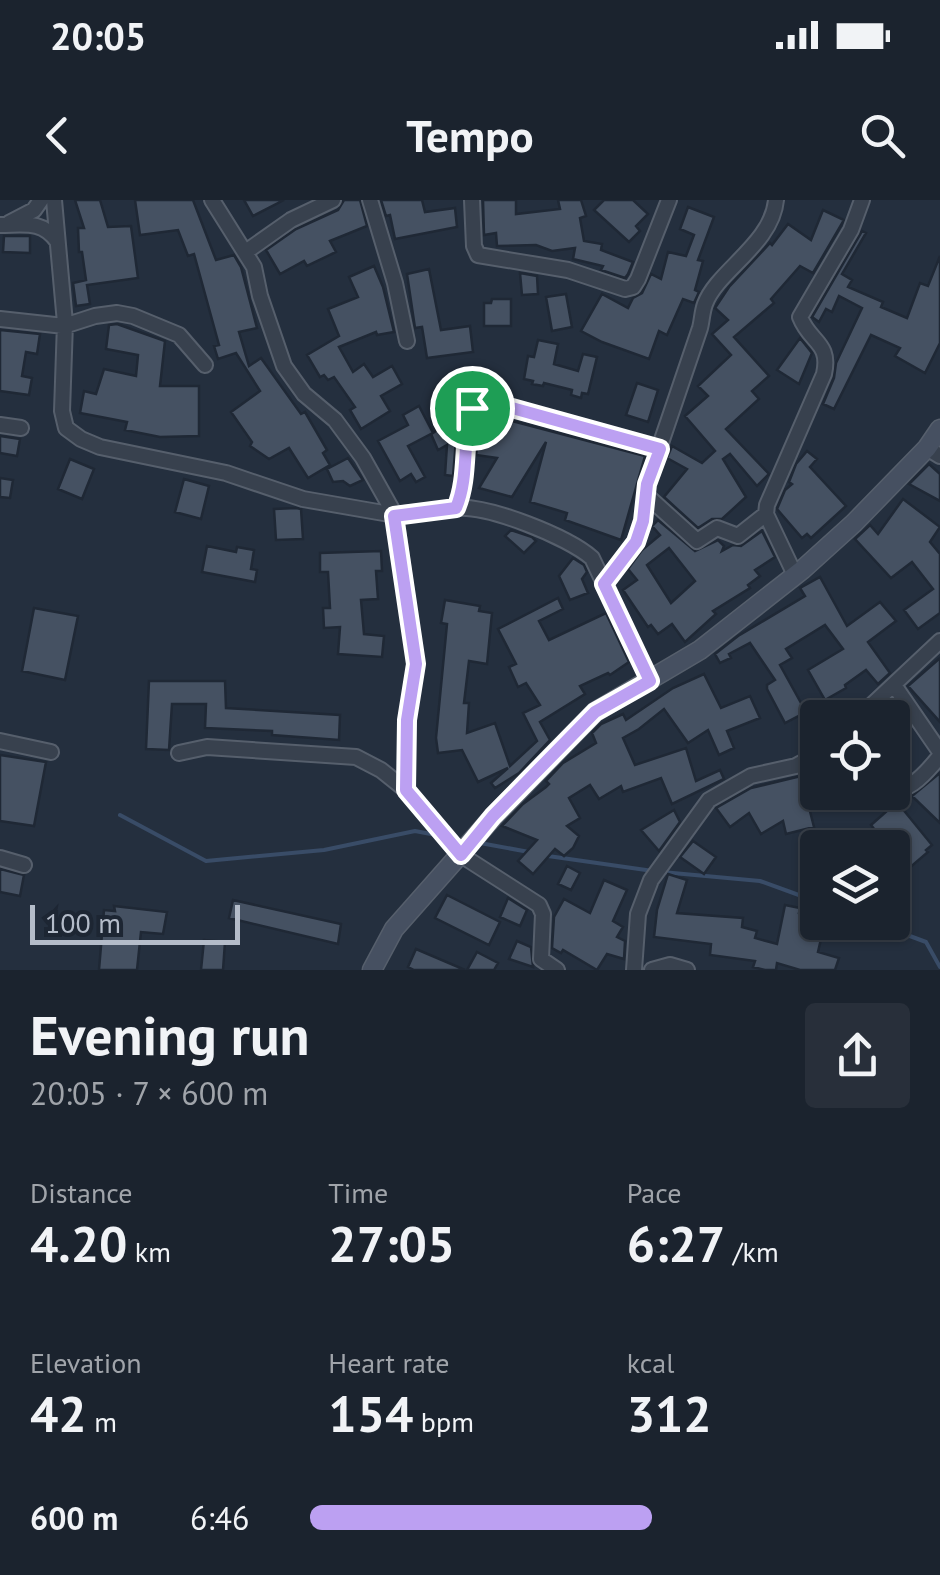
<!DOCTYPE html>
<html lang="en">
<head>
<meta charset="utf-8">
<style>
  body { margin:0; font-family:"PT Sans",sans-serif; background:#282f3a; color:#f1f3f6; height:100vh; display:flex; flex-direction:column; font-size:38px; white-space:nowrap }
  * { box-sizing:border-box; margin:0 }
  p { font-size:32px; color:#a0a4aa }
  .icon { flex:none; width:55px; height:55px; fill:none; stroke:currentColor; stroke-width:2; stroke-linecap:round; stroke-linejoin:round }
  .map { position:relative; height:770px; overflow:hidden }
  .sheet { display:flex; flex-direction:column; background:#1b232e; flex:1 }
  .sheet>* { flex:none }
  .buttons { position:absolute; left:800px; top:500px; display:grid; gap:20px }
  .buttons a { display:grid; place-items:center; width:110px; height:110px; border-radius:10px; background:#1b232e; box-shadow:0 2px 8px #0004,0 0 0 2px #39404a; font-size:50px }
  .scale { position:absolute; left:30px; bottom:25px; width:210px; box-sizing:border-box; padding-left:10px; border:5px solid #b4bcc9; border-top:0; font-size:28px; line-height:35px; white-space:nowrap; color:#b4bcc9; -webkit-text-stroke:8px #1d2633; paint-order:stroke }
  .pin { position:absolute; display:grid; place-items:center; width:85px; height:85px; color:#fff; margin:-42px; border:5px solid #fff; border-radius:50%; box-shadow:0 2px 10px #0007 }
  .round { display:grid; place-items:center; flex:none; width:105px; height:105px; border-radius:10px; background:#282f3a }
  .headline { display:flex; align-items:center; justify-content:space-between; height:170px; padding:0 30px }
  h1 { font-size:55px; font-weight:800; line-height:75px }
  .metrics { display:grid; grid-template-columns:repeat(3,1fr); gap:15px; height:170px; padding:10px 30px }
  .metrics div { display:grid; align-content:center }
  .metrics b { font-size:50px; font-weight:800 }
  .metrics small { font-size:28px; font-weight:400 }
  .metrics p { font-size:28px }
  ul { padding:0 30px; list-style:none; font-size:32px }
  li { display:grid; grid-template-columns:160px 120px 1fr; align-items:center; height:75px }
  li i { height:25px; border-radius:12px; background:#bca0f2 }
  .status { display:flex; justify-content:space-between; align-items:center; height:70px; padding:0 50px; background:#1b232e; direction:ltr }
  .status svg { height:28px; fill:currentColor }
  header { display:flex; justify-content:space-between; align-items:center; height:130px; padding:0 30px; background:#1b232e; font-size:45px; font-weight:800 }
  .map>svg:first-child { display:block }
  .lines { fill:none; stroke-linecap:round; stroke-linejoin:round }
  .stream { stroke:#394c67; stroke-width:4 }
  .building { fill:#455162; stroke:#1f2835; stroke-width:2.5; fill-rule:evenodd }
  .minor-casing { stroke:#565f6c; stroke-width:18 }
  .secondary-casing { stroke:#565f6c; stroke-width:21 }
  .minor { stroke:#38414e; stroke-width:14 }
  .secondary { stroke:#465061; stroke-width:18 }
  .route-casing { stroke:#fff; stroke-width:20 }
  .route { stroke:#bca0f2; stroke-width:12 }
</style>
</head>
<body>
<div class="status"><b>20:05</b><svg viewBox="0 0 49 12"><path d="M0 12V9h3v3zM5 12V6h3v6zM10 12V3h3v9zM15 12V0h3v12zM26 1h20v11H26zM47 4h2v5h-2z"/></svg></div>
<header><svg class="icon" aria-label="back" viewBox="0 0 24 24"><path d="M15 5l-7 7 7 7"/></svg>Tempo<svg class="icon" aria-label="search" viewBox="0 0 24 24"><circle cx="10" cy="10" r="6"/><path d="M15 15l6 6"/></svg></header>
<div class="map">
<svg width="940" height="770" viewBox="0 0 940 770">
  <rect width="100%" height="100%" fill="#242f3e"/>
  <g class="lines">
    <!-- stream -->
    <path class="stream" d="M120,615L206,661L324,650L415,631L436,635
      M480,643L529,652
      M548,656L653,671
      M662,672L760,681L818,702
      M872,722L926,742L940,767"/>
  </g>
  <!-- building -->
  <path class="building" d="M75,0H100L108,27L131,26L138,78L87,85L90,104L76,106L73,83L86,80L82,52H79L78,28H84Z
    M135,0H193L216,60L234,55L241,67L257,128L239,132L249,166L261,158L301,214L305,212L327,250L323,253L330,265L308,278L289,248L269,259L250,246L252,242L231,212L260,191L236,153L218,159L214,146L219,145L194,54L188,56L178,30L140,35Z
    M244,0H284L253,16Z
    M344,0H360L367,26L330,41L336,52L307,66L304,61L280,74L266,50L296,29L338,10Z
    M381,0H422L425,12L455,8L457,27L395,39L390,15L386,16Z
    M483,0H516V14L560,9L558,0H581L586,16L580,18L584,41L602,44L601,50L633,62L628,74L625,78L601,70L603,66L573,59L575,48L552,51L536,45L497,46L496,33L484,35Z
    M604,0H633L648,14L636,26L640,31L629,42L594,10Z
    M688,7L714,17L698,60L703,61L695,90L699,92L694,103L683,99L667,135L659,131L649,159L602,142L581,131L602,94L628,108L633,98L642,93L651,74L661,79L668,52L686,56L694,35L680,29Z
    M823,10L844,20L813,73L800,66L771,99L774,103L734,137L769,176L752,191L759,199L726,229L769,274L757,286L730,254L723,259L746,297L722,319H712L698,328L664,297L687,269L667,258L672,246L702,263L715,251L685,216L708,196L698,186L731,155L712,134L728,120L715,108L729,87L770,43L772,45L788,24L811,40Z
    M862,31L866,33L842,74L852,80L848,87L883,102L881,107L907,118L920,83L928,86L940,56V143L925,173L895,156L900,148L871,135L834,209L823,204L834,178L836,163L862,108L839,96L832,112L826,109L819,122L812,117Z
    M4,36H30V53L3,52Z
    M374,66L383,87L394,132L377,135L376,132L339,147L353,172L364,164L373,177L392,166L402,184L381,196L390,211L361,229L350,210L355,207L334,177L328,180L324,175L320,177L307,155L339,136L328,109L358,97L349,77Z
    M429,69L441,130L470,126L473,152L427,158L422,127L415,128L407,74Z
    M520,73L537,76L538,94L522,95Z
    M566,94L572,127L552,131L546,97Z
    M492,99H511V126H484V103H491Z
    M117,124L165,141L160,186H199V236L160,237L125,230L127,222L80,213L84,191L96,194L104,169L136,176L138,155L106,149L109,125Z
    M0,130L40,134L37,154L26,152L22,176L32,178L29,195L0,191Z
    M800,138L812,153L799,184L777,170Z
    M538,140L558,144L554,164L578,171L583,154L597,157L588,194L582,193L581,198L571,195L572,190L544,183L543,186L532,184L533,181L524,179L528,156L534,157Z
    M637,183L658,190L648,222L626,215Z
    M419,206L433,233L446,224L456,240L453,276L445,275L447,245L438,250L431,234L408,246L425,277L416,282L411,274L400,281L378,241L408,225L403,215Z
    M482,213L645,256L621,340L565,320L567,313L530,302L546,242L512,297L479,288L497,258L476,255Z
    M0,236L20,239L17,256L0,253Z
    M807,251L817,259L810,267L846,306L811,338L807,334L802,338L777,309L785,290L792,284L789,282L796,264Z
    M348,258L363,280L350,286L343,281L333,282L327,269Z
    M70,259L94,269L82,299L58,289Z
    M929,264L940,274V301L909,284Z
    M0,278L13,280L10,298L0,297Z
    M184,279L209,286L201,319L175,312Z
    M903,299L940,327L930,342L940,354V413L918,429L904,410L933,389L912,362L891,378L855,339L870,325L878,334Z
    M296,308L301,309L303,339L276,340L274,309Z
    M658,320L695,351L718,340L724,346L722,351L733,345L741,346L762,331L775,357L755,370L760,376L748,385L750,388L713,411L716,414L685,442L672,424L658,434L651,425L648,427L623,390L637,380L628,369L642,350L660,335L652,326ZM669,348L695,381L671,403L647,365Z
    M511,330L532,337L536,341L524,353L505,336Z
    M207,346L236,352L237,347L254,350L251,369L257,370L255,382L202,372Z
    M381,351L382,371H376L378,399L361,400L364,434L384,436L382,457L338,454L340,427L324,428L323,408H330L328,372H320V353Z
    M573,358L584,365L587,372L582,379L588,393L570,400L559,376Z
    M820,377L847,426L880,402L896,421L868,442L890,473L878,484L866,470L845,485L846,488L825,500L808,470L843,449L825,425L786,449L792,458L780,465L806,512L785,523L767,489V485L775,480L750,443L729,454L731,458L720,463L715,454L738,436L805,396L800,388Z
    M558,398L563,409L539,421L549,440L606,413L629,462L610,475L608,473L580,486L585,494L540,522L550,540L519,573L495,588L491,583L508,568L478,582L462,550L438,553L436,538L447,424L441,423L445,400L480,406L479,411L492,413L487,464L469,461L464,503H469L467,533L495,523L510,566L537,541L523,513L540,505L526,483L518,487L509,467L516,464L498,429Z
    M34,408L78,416L65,480L22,471Z
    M940,458V522L908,486Z
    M704,474L721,508L750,496L760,518L727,531L734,548L719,555L708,530L688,543L664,509L639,529L623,538L635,565L686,548L696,581L720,570L724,579L672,604L661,578L623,592L621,586L599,599L590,585L569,598L580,618L567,626L579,636L573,648L564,656L555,649L533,674L518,661L537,640L502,626L523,604L546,587L549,584L546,581L563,563L596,543L592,533L601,524L623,514L626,520L673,488Z
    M149,481H225L226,508L340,515L339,540L272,535V531L205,528L206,504H172L169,550L146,549Z
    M0,555L46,562L34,626L0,621Z
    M940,573V623L912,596Z
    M801,576L814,627L786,634L783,621L761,634L749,613L730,627L716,608L751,588Z
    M897,602L932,645L926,650L928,652L907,670L892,648H889L871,625Z
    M674,610L680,622L659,651L641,630Z
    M693,641L716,657L704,674L680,657Z
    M567,666L580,673L571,690L558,684Z
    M0,669L24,675L20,696L0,692Z
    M668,674L687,680L677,713L743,718L742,727L757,731L755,738L777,744L785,705L800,708L799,713L818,717V722H825L818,752L839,758L835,770H800L777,763L776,770H765L753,767L755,761L710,755L711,744L654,737L657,710Z
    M604,680L627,690L613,721L623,727L617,737L625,741L624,759L607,754L597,770L563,750L561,753L552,748L554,717L564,699L590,713Z
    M447,695L500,722L489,745L435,718Z
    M508,698L527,710L520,726L500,717Z
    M233,700L341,724L338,744L229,718Z
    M114,706L167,712L163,734L141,732L137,770H99L104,710L115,711Z
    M204,740L225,742L223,770H201Z
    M517,741L531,747L533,767L509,759Z
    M416,749L465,770H414L408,767Z
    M477,752L498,763L494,770H467Z"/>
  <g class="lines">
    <defs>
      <path id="minor" d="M54,0L65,123L62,211L66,228L81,239L100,247L226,273L303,299L395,315L456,308C471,273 460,232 476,199L660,249
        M212,0L254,67L260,96L284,166L304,194L335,220L363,258L395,315L416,464L407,519L406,590
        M370,0L395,83L407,141
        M472,0L474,46L478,55L568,70L625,89L633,87L638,79L669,0
        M9,23L34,10L41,0
        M0,25C24,25 42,20 57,41
        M247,51L291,20L333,0
        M0,119L64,126L95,116L117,113L133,116L179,135L205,165
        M0,225L21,228
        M927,248L940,256
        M646,295L697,341L717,328L738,336L766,314
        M456,308C489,305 568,337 592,358L650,481
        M795,375L766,314L767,305L824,174C831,142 810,143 800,117L851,30L862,0
        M603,384L635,342L643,321L647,284L700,128C702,121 702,112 705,104C717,71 772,44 776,0
        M894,485L940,552
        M858,518L940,441
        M0,541L51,552
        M179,553L207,547L356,557L381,570L406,590L461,655L539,705L543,714L541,759L557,770
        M877,592C906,596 923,577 940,556
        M0,658L24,665
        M634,770L638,714L651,680L709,600L751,576L796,566L818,554
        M652,770L670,765L687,770"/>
      <path id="secondary" d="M372,770L394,729L493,617L595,512L700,450L802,370L854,323L927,248L940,229"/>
    </defs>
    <!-- minor casing -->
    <use href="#minor" class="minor-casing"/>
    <!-- secondary casing -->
    <use href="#secondary" class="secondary-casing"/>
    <!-- minor -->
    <use href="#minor" class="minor"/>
    <!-- secondary -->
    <use href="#secondary" class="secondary"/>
  </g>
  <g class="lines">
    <defs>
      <path id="route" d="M476,198L660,249L647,284L643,321L636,342L604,384L650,481L595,512L493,616L461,655L406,590L407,520L416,464L394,316L456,308C471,273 460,232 476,198Z"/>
    </defs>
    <!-- route casing -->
    <use href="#route" class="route-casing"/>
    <!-- route -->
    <use href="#route" class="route"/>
  </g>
</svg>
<div class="buttons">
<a><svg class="icon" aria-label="locate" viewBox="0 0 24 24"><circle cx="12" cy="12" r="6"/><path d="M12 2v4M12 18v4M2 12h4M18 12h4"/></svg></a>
<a><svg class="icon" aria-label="layers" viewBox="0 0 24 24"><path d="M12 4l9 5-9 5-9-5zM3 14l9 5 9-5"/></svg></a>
</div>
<div class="scale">100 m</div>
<div class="pin" style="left:472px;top:208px;background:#1e9e55"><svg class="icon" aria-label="arrive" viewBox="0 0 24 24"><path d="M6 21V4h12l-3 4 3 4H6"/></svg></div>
</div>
<section class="sheet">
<div class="headline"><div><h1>Evening run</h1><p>20:05 · 7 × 600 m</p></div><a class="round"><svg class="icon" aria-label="share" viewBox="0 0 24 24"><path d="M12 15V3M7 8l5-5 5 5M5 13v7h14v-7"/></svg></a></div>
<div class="metrics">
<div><p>Distance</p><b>4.20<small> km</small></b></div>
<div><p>Time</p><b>27:05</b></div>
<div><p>Pace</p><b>6:27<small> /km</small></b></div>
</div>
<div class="metrics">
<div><p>Elevation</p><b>42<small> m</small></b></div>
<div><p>Heart rate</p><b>154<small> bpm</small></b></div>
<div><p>kcal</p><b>312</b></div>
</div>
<ul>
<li><b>600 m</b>6:46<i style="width:57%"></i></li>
</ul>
</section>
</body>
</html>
